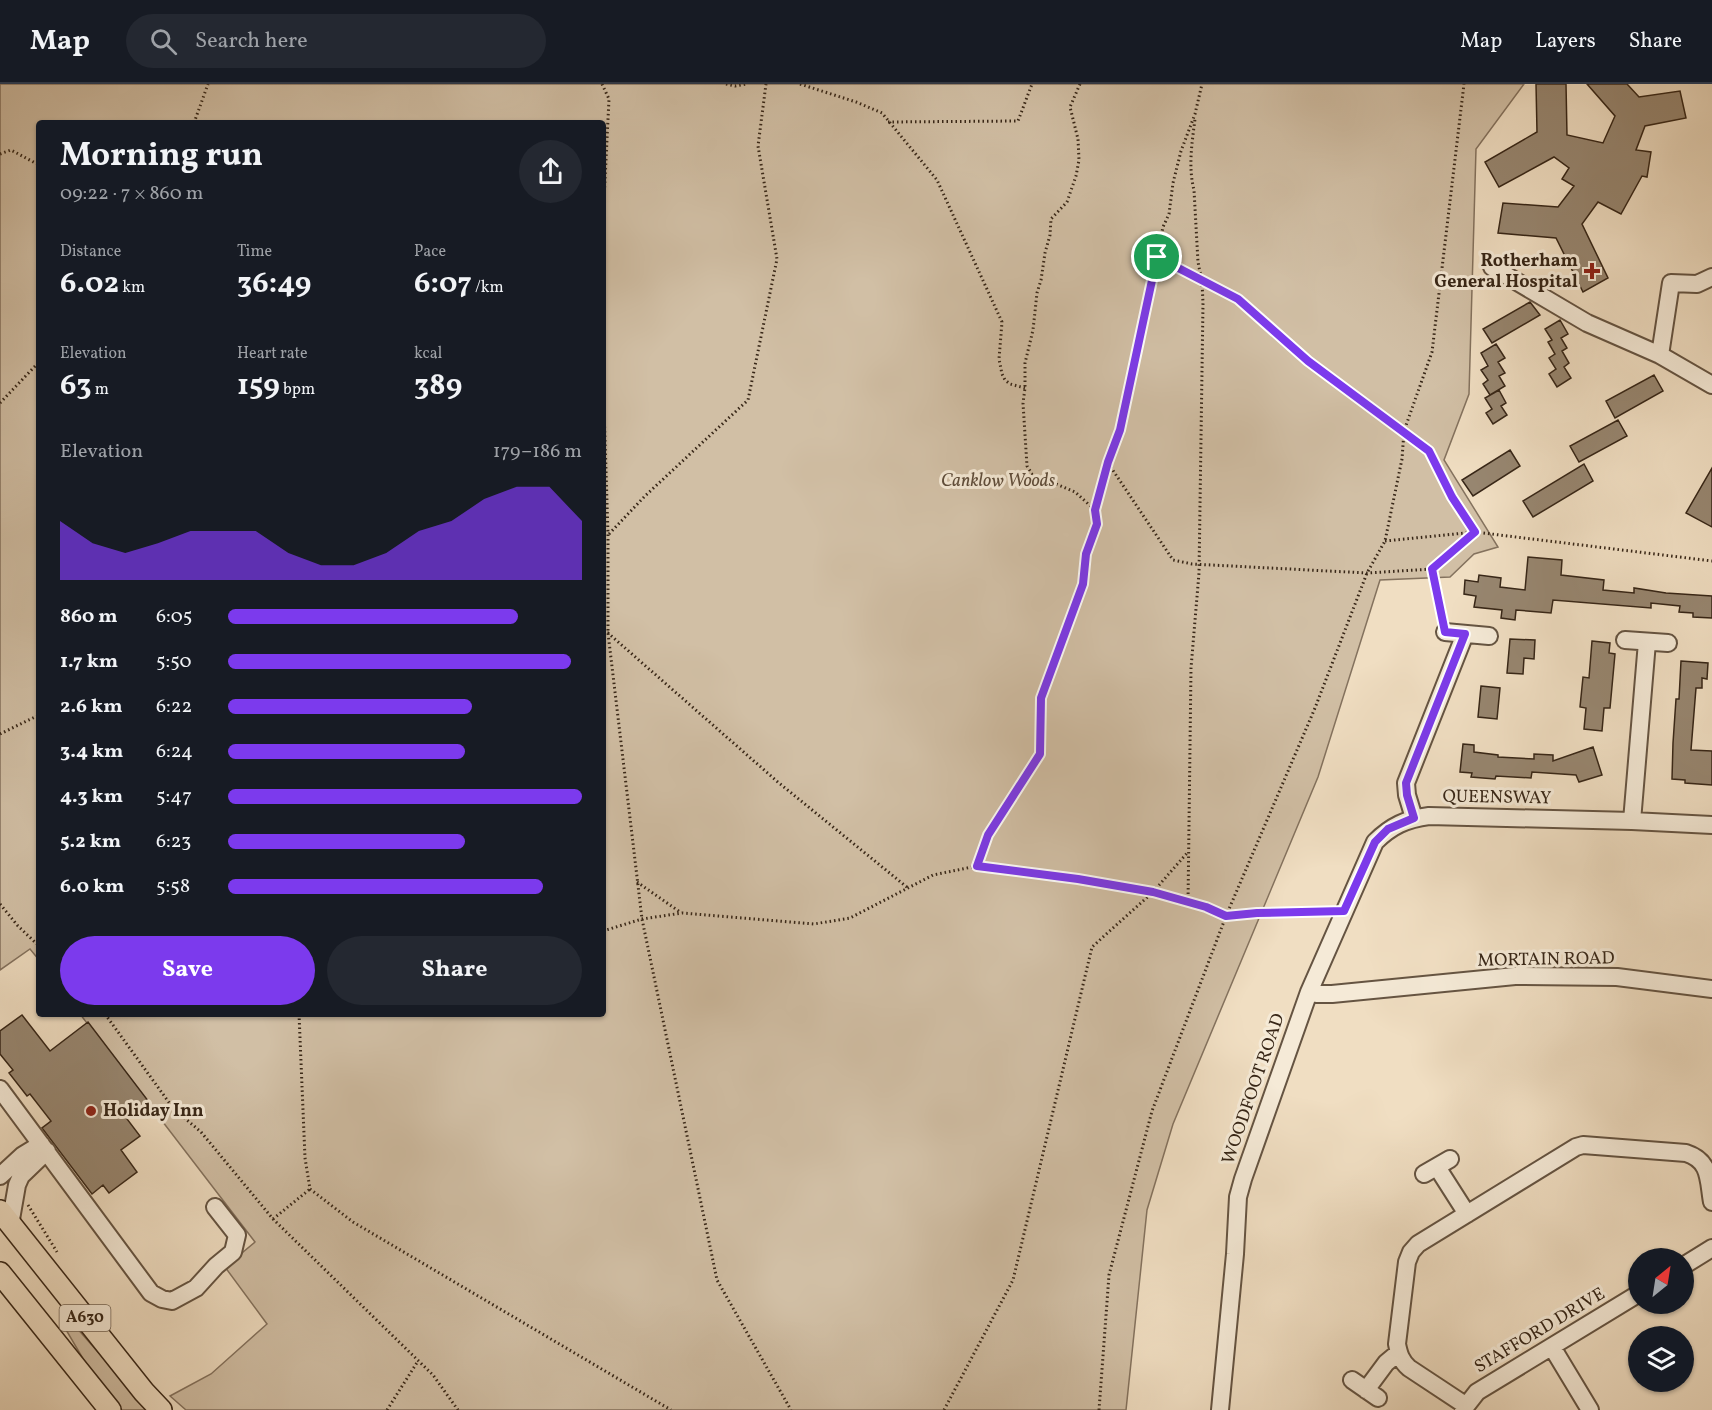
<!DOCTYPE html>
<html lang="en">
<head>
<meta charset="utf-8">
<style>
  body { margin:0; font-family:Vollkorn,serif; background:#242831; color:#f1f3f6; height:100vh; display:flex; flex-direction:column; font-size:22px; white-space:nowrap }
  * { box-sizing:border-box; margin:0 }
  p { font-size:20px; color:#9ea1a6 }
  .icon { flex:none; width:33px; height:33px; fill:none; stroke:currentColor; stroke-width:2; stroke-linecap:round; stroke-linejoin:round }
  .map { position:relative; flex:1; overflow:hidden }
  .details { position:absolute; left:36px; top:36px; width:570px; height:897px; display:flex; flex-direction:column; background:#171b24; border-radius:6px; box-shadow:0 2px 4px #0004 }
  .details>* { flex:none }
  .needle { width:39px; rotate:30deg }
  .fabs { position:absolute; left:1628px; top:1164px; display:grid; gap:12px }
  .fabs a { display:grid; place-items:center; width:66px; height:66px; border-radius:50%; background:#171b24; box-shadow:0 2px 4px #0004; font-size:30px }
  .pin { position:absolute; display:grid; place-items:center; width:51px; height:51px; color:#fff; margin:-26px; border:3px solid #fff; border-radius:50%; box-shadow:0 2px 6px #0007 }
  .round { display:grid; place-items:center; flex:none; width:63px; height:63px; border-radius:32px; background:#242831 }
  .overview { display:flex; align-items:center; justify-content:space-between; height:102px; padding:0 24px }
  h1 { font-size:33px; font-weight:700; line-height:45px }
  .figures { display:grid; grid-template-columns:repeat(3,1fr); gap:9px; height:102px; padding:6px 24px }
  .figures div { display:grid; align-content:center }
  .figures b { font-size:30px; font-weight:700 }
  .figures small { font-size:16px; font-weight:400 }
  .figures p { font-size:16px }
  .chart { height:168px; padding:12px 24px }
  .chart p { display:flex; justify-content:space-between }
  .chart svg { width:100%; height:108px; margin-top:6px; fill:#7c3aed; opacity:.7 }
  .button { display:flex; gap:12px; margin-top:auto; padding:12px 24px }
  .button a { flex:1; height:69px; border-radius:36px; background:#7c3aed; color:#fff; font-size:24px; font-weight:700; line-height:69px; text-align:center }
  .button a+a { background:#242831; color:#f1f3f6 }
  ul { padding:0 24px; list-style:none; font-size:20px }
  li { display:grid; grid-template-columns:96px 72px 1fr; align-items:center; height:45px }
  li i { height:15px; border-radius:8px; background:#7c3aed }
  header { display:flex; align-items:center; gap:36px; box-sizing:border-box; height:84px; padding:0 30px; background:#171b24; border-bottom:2px solid #363941 }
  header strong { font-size:28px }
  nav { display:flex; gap:33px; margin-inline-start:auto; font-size:21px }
  .search { width:420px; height:54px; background:#242831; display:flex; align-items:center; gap:15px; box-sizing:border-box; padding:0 21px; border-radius:33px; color:#9ea1a6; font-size:22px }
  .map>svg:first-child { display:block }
  .green { fill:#d1bfa5; stroke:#84725e; stroke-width:1.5 }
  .building { fill:#978670; stroke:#372617; stroke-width:1.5 }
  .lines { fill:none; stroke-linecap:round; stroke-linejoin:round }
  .minor-casing { stroke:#655442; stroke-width:20 }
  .major-casing { stroke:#372617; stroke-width:24 }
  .path { stroke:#372617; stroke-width:3; stroke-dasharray:1.5 3; stroke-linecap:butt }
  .minor { stroke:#f5ead7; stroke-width:16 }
  .major { stroke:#f0dec2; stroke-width:21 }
  .route-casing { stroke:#fff; stroke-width:12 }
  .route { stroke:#7c3aed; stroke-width:8 }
  .poi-dot { fill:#8f2418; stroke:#f5ead7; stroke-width:2 }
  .labels { text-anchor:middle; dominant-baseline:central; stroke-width:6; stroke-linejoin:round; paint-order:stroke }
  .shield { fill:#f5ead7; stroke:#706151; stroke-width:1.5 }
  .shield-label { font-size:16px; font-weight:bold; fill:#372617 }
  .poi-label { font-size:18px; font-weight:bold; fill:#372617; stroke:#f5ead7; text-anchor:end }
  .park-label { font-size:18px; font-style:italic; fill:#5e4c3a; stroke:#f5ead7 }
  .street-label { font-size:18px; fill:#372617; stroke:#f5ead7 }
</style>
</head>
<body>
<header>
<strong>Map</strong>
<div class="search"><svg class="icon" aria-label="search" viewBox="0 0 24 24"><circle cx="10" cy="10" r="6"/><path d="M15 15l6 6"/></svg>Search here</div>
<nav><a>Map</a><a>Layers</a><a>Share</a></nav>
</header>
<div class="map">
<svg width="1712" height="1326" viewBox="0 0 1712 1326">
  <rect width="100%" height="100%" fill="#f0dec2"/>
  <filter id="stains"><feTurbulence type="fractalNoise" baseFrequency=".00333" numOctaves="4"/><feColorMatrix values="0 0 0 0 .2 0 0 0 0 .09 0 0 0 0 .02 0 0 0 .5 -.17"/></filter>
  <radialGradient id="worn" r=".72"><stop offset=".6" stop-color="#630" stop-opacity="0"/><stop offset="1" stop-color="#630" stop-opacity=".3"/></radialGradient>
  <!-- green -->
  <path class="green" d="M0,0H1524L1476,65L1469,310L1444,376L1498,463L1474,470L1450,493L1380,496L1318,693L1173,1040L1147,1126L1126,1326H186L170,1312L211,1290L267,1240L225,1183L255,1158L80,930H603V39H39V876L30,865L0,886Z
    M68,1234L149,1326H122L92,1290L62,1239Z"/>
  <!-- building -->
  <path class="building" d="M1536,0H1566L1567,51L1603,59L1615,32L1587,0H1627L1639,13L1680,7L1686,34L1645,42L1636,66L1651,68L1647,93L1642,92L1621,130L1598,118L1582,140L1608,194L1583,208L1556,154L1498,149L1503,119L1558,123L1574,102L1562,95L1569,84L1554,73L1499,103L1485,78L1537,48Z
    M1530,218L1540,231L1492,259L1483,245Z
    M1560,236L1568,250L1561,254L1567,264L1562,267L1569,279L1564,283L1571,294L1557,303L1549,290L1556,285L1549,274L1555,270L1548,258L1552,256L1545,245Z
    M1496,260L1505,274L1498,278L1505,289L1499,292L1505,302L1490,311L1483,300L1488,296L1481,286L1488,282L1481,269Z
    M1654,291L1663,307L1615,334L1606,317Z
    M1499,306L1506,319L1501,322L1507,331L1493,340L1486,329L1492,325L1485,314Z
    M1618,336L1627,352L1579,378L1570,362Z
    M1510,366L1520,382L1473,412L1462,396Z
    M1584,380L1593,397L1533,433L1523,417Z
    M1712,384V443L1686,429Z
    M1528,473L1562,476L1561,491L1604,496L1603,506L1634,509V504L1666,509L1712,512V534L1693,533V529L1679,528L1680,522L1651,519V524L1553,516L1551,529L1516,526L1515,536L1501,534L1502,526L1474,523L1476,512L1464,510L1465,496L1478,498L1479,491L1501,494L1500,503L1525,506Z
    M1510,555L1535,556L1534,575L1524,574L1523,590L1507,589Z
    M1592,557L1610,559L1609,569L1615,570L1610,624H1604L1602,647L1584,645L1586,624L1580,623L1583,593L1589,594Z
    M1681,577L1708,579L1707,595L1702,594V604H1696L1691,666L1712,667V701L1685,699V696L1672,695L1673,659L1676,615H1679Z
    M1481,602L1500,604L1497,635L1478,633Z
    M1463,660L1474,661V668L1498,671V673L1534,675V670L1553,671V677L1593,663L1602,691L1579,698L1576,691L1532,688L1531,694L1496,692L1495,695L1471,693L1472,689L1460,688Z
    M22,931L50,967L88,938L149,1018L127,1035L140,1052L121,1066L137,1088L109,1109L103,1101L92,1110L42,1044L51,1037L30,1010L27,1012L9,989L13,986L0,970V947Z"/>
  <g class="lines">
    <defs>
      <path id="minor" d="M1492,183L1587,239L1660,271L1712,301
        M1660,271L1671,199L1697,200L1712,193
        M1445,548L1489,552
        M1625,556L1668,559
        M1414,734L1407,711L1406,699L1465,550
        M1632,737L1647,558
        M1309,908L1317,910H1332L1515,892L1617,893L1712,905
        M0,1005L151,1209L162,1215L172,1217L196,1204L216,1182L233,1168L237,1151L215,1123
        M1437,1083L1467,1130
        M1424,1090L1450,1075
        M0,1092L23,1071L41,1060
        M10,1141L17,1101L21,1092L47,1067
        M1683,1182L1712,1164
        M1552,1263L1590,1326
        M1352,1296L1378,1314
        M1366,1306L1386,1279L1398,1269
        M1465,1321L1409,1284C1401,1277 1399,1270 1397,1260L1407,1178L1411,1168L1418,1160L1576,1063L1583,1061L1686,1069C1711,1077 1708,1096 1712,1118
        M1220,1326L1235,1170L1238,1113L1243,1095L1309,908L1375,758C1391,742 1406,735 1429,732L1632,737L1712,741
        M1463,1326L1477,1308L1638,1210"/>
      <path id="major" d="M0,1127L144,1308L161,1326
        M0,1189L110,1326"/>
    </defs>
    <!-- minor casing -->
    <use href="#minor" class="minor-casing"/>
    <!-- major casing -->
    <use href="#major" class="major-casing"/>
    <!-- path -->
    <path class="path" d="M602,0L609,15L603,136
      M726,0L735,2L746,0
      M800,0L856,18L882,29L937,96L1002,238L999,275L1002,290L1005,296L1010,300L1025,304
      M1080,0L1070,23L1078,55L1079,76L1076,92L1067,118L1051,135L1050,151L1045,169L1041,196L1037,209L1033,246L1025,279V304L1023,319L1027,382L1032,390L1075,408L1095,426
      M888,38L1018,37L1032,0
      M194,39L208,0
      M0,70L11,66L39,81
      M1157,173L1238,215L1308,277L1429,367L1452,413L1475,448L1432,485
      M603,293L608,450V549L642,835L717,1196L791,1326
      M0,319L39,278
      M1108,379L1173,476L1192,480L1367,489L1432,485L1442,535
      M609,450L645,412L748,316L777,175L758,62L766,0
      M1385,457L1475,448L1712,477
      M603,549H608L779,699L908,804
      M0,650L39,631
      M977,782L988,751L1040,670L1041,614L1083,500L1086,470L1097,440L1095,426L1108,379L1120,346L1146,221L1163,143L1169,130L1173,99L1181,67L1195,30L1202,0
      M637,798L680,828
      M1188,819L1191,584L1199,489L1203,219L1202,198L1198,178L1194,106C1188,83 1192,59 1195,35
      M0,820L18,842L39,862
      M603,847L642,835L682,829L814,840L850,834L933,791L977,782L1078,795L1153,808L1206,823L1226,832L1327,827
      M105,930L173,1024L201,1048L273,1135L433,1291L458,1326
      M299,930L305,1074L310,1105L353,1138L671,1326
      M28,1121L57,1168
      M273,1135L310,1105
      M387,1326L418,1277
      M944,1326L1013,1196L1092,863L1153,808L1188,768
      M1099,1326L1109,1191L1152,1027L1226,832L1315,624L1367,489L1385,457L1402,375L1404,347L1432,268L1464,0"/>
    <!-- minor -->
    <use href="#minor" class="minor"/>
    <!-- major -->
    <use href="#major" class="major"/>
  </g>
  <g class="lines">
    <defs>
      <path id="route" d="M1157,173L1238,215L1308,277L1429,367L1452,413L1475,448L1432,485L1445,548L1465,550L1406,699L1407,711L1414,734L1388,745L1375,758L1344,827L1257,829L1226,832L1206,823L1153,808L1078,795L977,782L988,751L1040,670L1041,614L1083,500L1086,470L1097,440L1095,426L1108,378L1120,346Z"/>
    </defs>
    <!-- route casing -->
    <use href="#route" class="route-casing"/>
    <!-- route -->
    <use href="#route" class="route"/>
  </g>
  <!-- markers -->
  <g class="poi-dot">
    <path d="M1589 178h6v6h6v6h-6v6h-6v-6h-6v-6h6z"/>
    <circle cx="91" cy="1027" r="6"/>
  </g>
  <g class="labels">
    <!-- shield labels -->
    <rect class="shield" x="59.5" y="1221" width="51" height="26" rx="4.5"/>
    <g class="shield-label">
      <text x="85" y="1234">A630</text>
    </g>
    <!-- poi labels -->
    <g class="poi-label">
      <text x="1578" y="177">Rotherham<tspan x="1578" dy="21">General Hospital</tspan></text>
      <text x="103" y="1027" text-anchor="start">Holiday Inn</text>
    </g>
    <!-- park labels -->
    <g class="park-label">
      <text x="998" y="397">Canklow Woods</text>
    </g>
    <!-- street labels -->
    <g class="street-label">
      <text transform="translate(1497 714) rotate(1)">QUEENSWAY</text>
      <text transform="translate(1546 876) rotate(-1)">MORTAIN ROAD</text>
      <text transform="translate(1254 1005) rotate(-71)">WOODFOOT ROAD</text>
      <text transform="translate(1540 1247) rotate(-31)">STAFFORD DRIVE</text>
    </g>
  </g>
  <rect width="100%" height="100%" filter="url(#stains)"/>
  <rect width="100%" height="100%" fill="url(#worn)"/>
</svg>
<div class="fabs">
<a><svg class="needle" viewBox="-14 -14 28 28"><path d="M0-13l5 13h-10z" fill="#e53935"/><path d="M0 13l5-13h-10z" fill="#9ea1a6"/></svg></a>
<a><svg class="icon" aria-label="layers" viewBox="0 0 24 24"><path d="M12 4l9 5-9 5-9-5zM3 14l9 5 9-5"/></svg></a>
</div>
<div class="pin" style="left:1157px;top:173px;background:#1e9e55"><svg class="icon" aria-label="arrive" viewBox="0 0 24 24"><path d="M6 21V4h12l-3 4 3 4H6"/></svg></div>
<section class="details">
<div class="overview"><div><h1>Morning run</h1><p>09:22 · 7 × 860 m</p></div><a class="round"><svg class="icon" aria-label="share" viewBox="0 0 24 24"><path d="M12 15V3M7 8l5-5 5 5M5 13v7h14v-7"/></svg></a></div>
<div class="figures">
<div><p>Distance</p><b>6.02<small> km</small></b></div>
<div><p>Time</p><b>36:49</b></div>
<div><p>Pace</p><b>6:07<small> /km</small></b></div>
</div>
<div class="figures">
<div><p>Elevation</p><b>63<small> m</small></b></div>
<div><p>Heart rate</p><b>159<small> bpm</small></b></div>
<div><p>kcal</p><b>389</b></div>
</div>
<div class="chart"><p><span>Elevation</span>179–186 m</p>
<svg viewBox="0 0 160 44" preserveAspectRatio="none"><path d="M0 44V20L10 29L20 33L30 29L40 24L50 24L60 24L70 33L80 38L90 38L100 33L110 24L120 20L130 11L140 6L150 6L160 20V44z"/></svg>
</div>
<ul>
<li><b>860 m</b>6:05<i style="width:82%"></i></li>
<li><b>1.7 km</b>5:50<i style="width:97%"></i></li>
<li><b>2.6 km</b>6:22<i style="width:69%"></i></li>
<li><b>3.4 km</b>6:24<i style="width:67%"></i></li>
<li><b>4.3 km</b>5:47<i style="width:100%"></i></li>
<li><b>5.2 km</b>6:23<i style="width:67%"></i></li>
<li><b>6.0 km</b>5:58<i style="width:89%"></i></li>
</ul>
<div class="button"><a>Save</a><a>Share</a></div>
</section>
</div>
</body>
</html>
